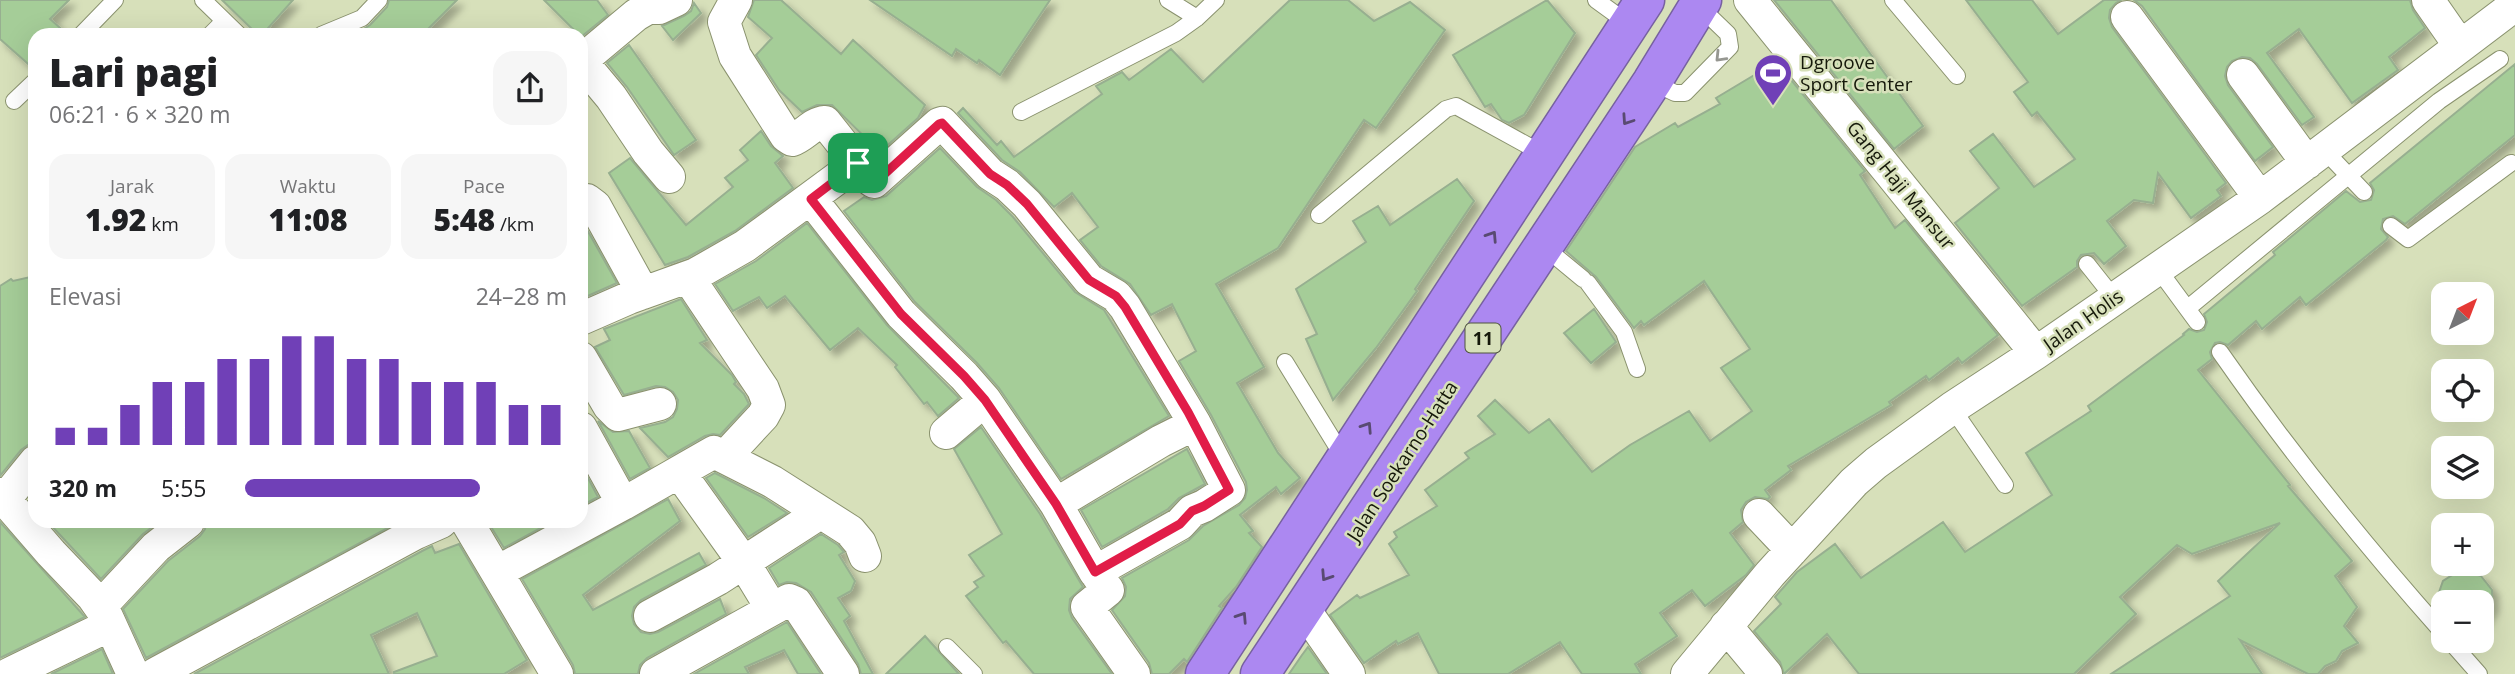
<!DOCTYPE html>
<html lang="id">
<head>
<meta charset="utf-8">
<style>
  body { margin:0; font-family:"Open Sans",sans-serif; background:#f6f6f6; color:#202124; height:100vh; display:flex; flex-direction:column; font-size:26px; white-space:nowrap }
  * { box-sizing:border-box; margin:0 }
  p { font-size:23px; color:#757577 }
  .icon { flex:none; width:38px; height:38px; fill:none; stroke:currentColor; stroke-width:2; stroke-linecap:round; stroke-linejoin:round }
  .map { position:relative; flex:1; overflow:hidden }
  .drawer { position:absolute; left:28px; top:28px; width:560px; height:500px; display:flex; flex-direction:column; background:#fff; border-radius:21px; box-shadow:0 7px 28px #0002 }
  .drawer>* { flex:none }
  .needle { width:46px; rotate:42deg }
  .fabs { position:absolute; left:2431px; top:282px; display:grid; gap:14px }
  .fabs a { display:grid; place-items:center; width:63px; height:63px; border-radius:14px; background:#fff; box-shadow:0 7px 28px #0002; font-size:35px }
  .pin { position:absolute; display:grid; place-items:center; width:60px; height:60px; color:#fff; margin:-30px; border-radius:14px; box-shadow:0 4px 10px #0006 }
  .round { display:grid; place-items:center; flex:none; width:74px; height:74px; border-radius:21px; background:#f6f6f6 }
  .overview { display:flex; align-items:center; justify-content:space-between; height:119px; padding:0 21px }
  h1 { font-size:38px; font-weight:800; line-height:52px }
  .stats { display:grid; grid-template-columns:repeat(3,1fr); gap:10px; height:119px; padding:7px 21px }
  .stats div { display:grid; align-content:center; border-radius:18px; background:#f6f6f6; text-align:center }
  .stats b { font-size:30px; font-weight:800 }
  .stats small { font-size:19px; font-weight:400 }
  .stats p { font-size:19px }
  .chart { height:196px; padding:14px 21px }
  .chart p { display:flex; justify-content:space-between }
  .chart svg { width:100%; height:126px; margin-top:7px; stroke:#7040b7; stroke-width:6 }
  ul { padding:0 21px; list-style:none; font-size:23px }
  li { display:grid; grid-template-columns:112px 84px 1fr; align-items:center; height:52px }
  li i { height:18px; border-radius:9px; background:#7040b7 }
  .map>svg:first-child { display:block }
  .building { fill:#a5cd98; stroke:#97af90; stroke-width:2; filter:url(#shadow) }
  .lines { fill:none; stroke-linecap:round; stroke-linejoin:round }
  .lane-casing { stroke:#8a926e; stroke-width:18 }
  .street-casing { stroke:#8a926e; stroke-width:34 }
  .highway-casing { stroke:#7761a0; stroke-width:41 }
  .lane { stroke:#fff; stroke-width:16 }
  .street { stroke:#fff; stroke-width:32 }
  .highway { stroke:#ac88f1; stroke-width:38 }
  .oneway { stroke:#969791 }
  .oneway2 { stroke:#594a72 }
  .route-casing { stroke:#fff; stroke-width:14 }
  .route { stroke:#e11d48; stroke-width:9 }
  .labels { text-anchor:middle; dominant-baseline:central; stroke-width:5; stroke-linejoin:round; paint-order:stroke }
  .shield { fill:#d7e0ba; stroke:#4f543f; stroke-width:2 }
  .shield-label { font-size:18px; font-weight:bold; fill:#15180a }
  .poi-label { font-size:19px; fill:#15180a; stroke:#d7e0ba; text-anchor:start }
  .street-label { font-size:19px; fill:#15180a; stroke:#d7e0ba }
</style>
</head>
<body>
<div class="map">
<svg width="2515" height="674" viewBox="0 0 2515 674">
  <defs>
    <filter id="shadow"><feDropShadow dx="6" dy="6" stdDeviation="3.5" flood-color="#0004"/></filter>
  </defs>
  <rect width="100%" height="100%" fill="#d7e0ba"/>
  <!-- building -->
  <path class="building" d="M0,0H69L50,19L68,35H35V70L0,39Z
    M222,0H293L262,35H258Z
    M389,0H457L422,35H354L370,25L387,7Z
    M544,0H597L608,15L581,37Z
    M754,0H781L841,54L853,40L925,105L918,118L880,152L832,105H817L802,112L779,90L756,55L772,38L748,17Z
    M870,0H1050L1000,75L979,60L977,63L956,49L952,56Z
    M1290,0H1348L1374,21L1410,2L1445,30L1376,128L1364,120L1278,248L1216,284L1264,367L1237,383L1278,453L1300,478L1281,494L1276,487L1240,515L1253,531L1249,533L1262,547L1236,587L1219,606L1222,608L1187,662L1184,659L1169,674H1152L1149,663L1112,610L1125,596L1126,587L1122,578L1189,540L1203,526L1239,505L1245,498L1247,490L1246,482L1211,415L1179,361L1196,351L1172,304L1151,315L1130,284L1101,266L1080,240L1098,227L1072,193L1054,207L1020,172L1002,160L958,113L963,108L997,145L1001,141L1014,157L1102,94L1096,86L1122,72L1129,80L1171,49L1203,82Z
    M1547,0L1575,33L1524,115L1509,123L1502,120L1491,104L1485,107L1453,55Z
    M1774,0H1831L1923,126L1894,149Z
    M1966,0H2032L2058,34L2104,0H2121L2116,3L2110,10L2109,18L2112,27L2226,183L2217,190L2221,196L2191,218L2158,173L2153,203L2134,200L2107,221L2126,246L2104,264L2094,253L2081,255L2077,261V267L2022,306L1955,223L1999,188L1970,151L1993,134L2034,187L2075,159L2037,112L2032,116L2014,92L2028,82Z
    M2134,0H2410L2413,10L2425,28L2389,57L2398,70L2352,103L2299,29L2267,53L2314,117L2302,125L2257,64L2250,58L2242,57L2232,61L2227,67L2225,76L2228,85L2273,147L2255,161L2142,6Z
    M694,3L701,13L673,40L662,26L684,16L691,11Z
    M629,45L696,140L674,155L627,87L607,63Z
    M1771,55L1865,171L1860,175L1895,228L1905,220L1998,335L1962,363L1958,358L1929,380L1926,376L1889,402L1891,405L1788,466L1791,470L1765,490L1770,497L1768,499L1755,497L1746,502L1741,510L1743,522L1730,533L1754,565L1746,575L1705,606L1692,590L1660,613L1677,636L1635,664L1641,674H1582L1560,642L1508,674H1439L1418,633L1398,644L1396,641L1364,663L1330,615L1357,595L1360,598L1409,575L1389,544L1397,537L1394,532L1437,506L1425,490L1469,458L1465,453L1495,434L1478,416L1495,400L1529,433L1549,419L1592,472L1630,445L1689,411L1710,441L1752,411L1721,368L1750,349L1704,281L1644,325L1641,321L1634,328L1596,277L1566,251L1635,147L1675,123L1678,127L1720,104L1716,98L1771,65L1766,58Z
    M2515,64V135L2405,224L2393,216L2383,219L2381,229L2388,237L2386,240L2306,305L2300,297L2262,329L2256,321L2228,345L2220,342L2215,343L2210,352L2212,359L2198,370L2290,485L2288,486L2352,561L2335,576L2357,607L2344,626L2358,643L2342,651L2336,661L2325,666L2318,674H2308L2240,640L2262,674H2111L2230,596L2218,581L2280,523L2192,554L2177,545L2120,597L2136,614L2074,674H1859L1827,634L1784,674L1780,662L1754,631L1781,604L1775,597L1797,572L1835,544L1861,578L1943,522L1965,552L2052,495L2026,453L2091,411L2088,406L2184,335L2183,334L2189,329L2197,332L2204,330L2207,322L2204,314L2275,255L2273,252L2346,191L2360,202L2371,200L2374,190L2370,183Z
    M761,131L771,146L783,156L775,163L793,188L735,231L688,257L665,265L609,173L630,158L686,225L733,187L725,178L748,160L740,150Z
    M940,148L977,187L996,200L1013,217L1075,292L1104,310L1169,416L1061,479L999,388L977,363L915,302L844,211L864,197L872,200L886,196Z
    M1457,179L1474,201L1415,289L1417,291L1376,348L1333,400L1306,339L1317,334L1296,289L1366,242L1353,221L1378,206L1390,225Z
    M807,223L887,325L959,398L938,416L927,402L924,404L895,367L897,365L858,328L830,350L785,296L767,308L759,297L733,311L715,284L756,261Z
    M585,226L617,283L581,299V228Z
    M35,276V444L28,445L21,450L0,476V286L11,279L13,281Z
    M681,299L707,340L700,343L732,375L736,382L734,384L744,394L749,404L720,435L713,434L705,436L668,457L640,428L665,422L673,417L677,409L678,400L673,392L665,387L656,386L624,395L595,347L610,340L604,329Z
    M1594,309L1616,342L1591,363L1564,333Z
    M598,421L613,432L629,431L650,468L630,479Z
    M981,427L1040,514L1083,587L1070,599L1069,610L1072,618L1112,674H1034L1006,641L1003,643L966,596L978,587L974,582L984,576L969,555L1002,534L954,449Z
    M1187,449L1205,484L1179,498L1168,509L1102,547L1081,510Z
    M715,473L764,498L787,513L748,537L706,478Z
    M588,478L598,497L581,506V482Z
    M668,499L680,521L583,595L593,610L699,553L706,565L641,600L634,607L632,616L634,624L641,632L650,634L658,632L720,599L726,614L647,658L640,665L638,674H575L573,665L522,579Z
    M0,522L85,617L0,658Z
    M48,522H159L143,534L101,579Z
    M206,522H399L146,658L123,609L168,561L200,536L205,529Z
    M488,522H552L504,548Z
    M821,534L838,545L844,552L839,555L855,581L851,591L838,598L850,616L844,621L873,674H861L858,664L811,592L796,583L787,582L779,585L769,568Z
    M459,544L527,660L504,674H394V672L437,656L417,613L371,635L389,674H194L424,550L432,546L435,553Z
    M2465,571L2481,576L2492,590V606L2482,622V602H2443V614L2439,604L2438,595L2443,581L2457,572Z
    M787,622L821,674H798L784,650L745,667L749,674H694Z
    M925,636L959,674H886Z
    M1308,647L1327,674H1289L1302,655Z
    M102,649L113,674H51Z"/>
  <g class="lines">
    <defs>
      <path id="lane" d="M203,0L239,35
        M1168,0L1197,18
        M1596,0L1629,24
        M1893,0L1957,76
        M81,35L115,0
        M210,35L224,21
        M321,35L362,18L379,0
        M1652,82L1675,93H1685L1730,47L1728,34L1699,6
        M14,101L35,81
        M1021,112L1176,33L1197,18L1216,0
        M2324,150L2364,192
        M1319,215L1446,109L1456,106L1545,155
        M2391,226L2408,239L2511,163
        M1543,246L1583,279
        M2087,264L2114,298
        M2158,269L2197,322
        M1588,283L1624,332L1637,369
        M2188,308L2439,101L2500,59
        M2220,352C2288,450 2364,544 2443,633
        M1285,362L1344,458
        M1952,408L2005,485
        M2449,640L2479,674
        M947,647L974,674"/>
      <path id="street" d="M736,0L724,22L735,56L786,136L792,140C804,136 812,123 825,122L871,180L874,182L939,124L942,123L990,174L1007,185L1027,204L1089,280L1116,296L1125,307L1195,424L1161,441L1056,504
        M1750,0L2036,353
        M2428,0L2460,46
        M2127,17L2260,198
        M581,61L611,97L648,152L669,177
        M581,61L636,15L648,8H659L676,0
        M2243,75L2307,163
        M811,199L901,314L964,376L985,400L1056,504L1095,572
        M581,201L587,200L595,206L643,293
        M688,277L763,389L769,405L763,416L725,457
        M581,319L629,298L696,274L745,246L858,163
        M581,358L609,406L618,415L660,404
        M581,428L623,504
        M946,433L985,400
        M679,472L744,563L772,609
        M0,494L51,553L93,597L107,617L133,674
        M5,499L35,462
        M1759,515L1792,550
        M467,522L557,674
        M497,572L623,504L714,452L773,482L850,531L860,543L865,556
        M100,607L156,547L188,522
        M1304,609L1349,674
        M650,616L718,579L820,513
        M1726,626L1766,674
        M9,674L110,625
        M155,674L416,533L441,522
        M656,674L789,600L796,603L843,674
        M1134,674L1087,607L1108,590L1095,572L1180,524L1192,511L1204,506L1229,490L1195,424
        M1687,674L1770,574L1854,482L1876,463L1952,408L2036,353L2260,198L2515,5"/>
      <path id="highway" d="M1205,674L1645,0
        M1260,674L1652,82L1702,0"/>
    </defs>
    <!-- lane casing -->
    <use href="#lane" class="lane-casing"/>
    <!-- street casing -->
    <use href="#street" class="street-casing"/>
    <!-- highway casing -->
    <use href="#highway" class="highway-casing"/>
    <!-- lane -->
    <use href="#lane" class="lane"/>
    <!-- street -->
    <use href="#street" class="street"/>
    <!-- highway -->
    <use href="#highway" class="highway"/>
  </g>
  <!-- one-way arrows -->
  <defs><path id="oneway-chevron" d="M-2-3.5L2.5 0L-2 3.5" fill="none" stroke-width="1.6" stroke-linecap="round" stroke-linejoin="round" transform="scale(1.75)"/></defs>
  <use class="oneway" href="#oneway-chevron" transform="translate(1720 57) rotate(134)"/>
  <g class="oneway2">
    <use href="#oneway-chevron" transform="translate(1627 120) rotate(124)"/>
    <use href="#oneway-chevron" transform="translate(1492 236) rotate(-57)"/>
    <use href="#oneway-chevron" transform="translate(1367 427) rotate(-57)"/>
    <use href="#oneway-chevron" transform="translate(1326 576) rotate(123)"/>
    <use href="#oneway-chevron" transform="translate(1242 617) rotate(-57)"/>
  </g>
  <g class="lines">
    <defs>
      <path id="route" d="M942,123L990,174L1007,185L1027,204L1089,280L1116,296L1125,307L1188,412L1229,490L1204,506L1192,511L1180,524L1095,572L1056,504L985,400L964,376L901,314L811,199L858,163L871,180H878L939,124Z"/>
    </defs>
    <!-- route casing -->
    <use href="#route" class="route-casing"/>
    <!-- route -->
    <use href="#route" class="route"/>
  </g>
  <!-- icons -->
  <defs>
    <symbol id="stadium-pin" viewBox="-11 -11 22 30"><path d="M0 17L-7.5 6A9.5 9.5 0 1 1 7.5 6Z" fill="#7040b7" stroke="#d7e0ba"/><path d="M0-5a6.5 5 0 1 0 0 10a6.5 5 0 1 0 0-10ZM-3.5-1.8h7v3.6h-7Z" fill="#fff"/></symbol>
  </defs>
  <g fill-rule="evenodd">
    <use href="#stadium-pin" x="1751" y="51" width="44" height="60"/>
  </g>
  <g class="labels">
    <!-- shield labels -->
    <rect class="shield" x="1465.5" y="323.5" width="35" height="29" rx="5"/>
    <g class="shield-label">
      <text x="1483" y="338">11</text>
    </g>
    <!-- poi labels -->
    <g class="poi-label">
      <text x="1800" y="62">Dgroove<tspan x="1800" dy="22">Sport Center</tspan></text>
    </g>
    <!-- street labels -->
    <g class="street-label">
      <text transform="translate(1901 185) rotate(51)">Gang Haji Mansur</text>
      <text transform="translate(2083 320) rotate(-35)">Jalan Holis</text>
      <text transform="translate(1402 461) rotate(-57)">Jalan Soekarno-Hatta</text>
    </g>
  </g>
</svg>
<div class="fabs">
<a><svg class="needle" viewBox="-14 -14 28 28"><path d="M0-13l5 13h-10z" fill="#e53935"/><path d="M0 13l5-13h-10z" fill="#757577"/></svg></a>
<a><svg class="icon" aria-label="locate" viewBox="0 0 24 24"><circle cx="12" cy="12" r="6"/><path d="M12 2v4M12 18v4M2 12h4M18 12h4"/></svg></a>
<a><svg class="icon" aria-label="layers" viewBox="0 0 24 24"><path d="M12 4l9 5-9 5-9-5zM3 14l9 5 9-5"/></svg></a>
<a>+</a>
<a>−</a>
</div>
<div class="pin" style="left:858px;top:163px;background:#1e9e55"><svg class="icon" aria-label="arrive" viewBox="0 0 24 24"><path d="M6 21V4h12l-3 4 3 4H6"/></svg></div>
<section class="drawer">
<div class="overview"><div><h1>Lari pagi</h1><p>06:21 · 6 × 320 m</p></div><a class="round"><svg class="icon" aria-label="share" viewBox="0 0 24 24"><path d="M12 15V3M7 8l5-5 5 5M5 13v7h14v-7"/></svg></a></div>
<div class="stats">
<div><p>Jarak</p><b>1.92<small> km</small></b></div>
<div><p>Waktu</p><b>11:08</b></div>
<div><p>Pace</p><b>5:48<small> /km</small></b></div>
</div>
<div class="chart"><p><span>Elevasi</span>24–28 m</p>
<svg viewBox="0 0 160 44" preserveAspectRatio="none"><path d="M5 44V38M15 44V38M25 44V30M35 44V22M45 44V22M55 44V14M65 44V14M75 44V6M85 44V6M95 44V14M105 44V14M115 44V22M125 44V22M135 44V22M145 44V30M155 44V30"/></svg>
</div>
<ul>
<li><b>320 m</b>5:55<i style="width:73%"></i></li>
</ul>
</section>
</div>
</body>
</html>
